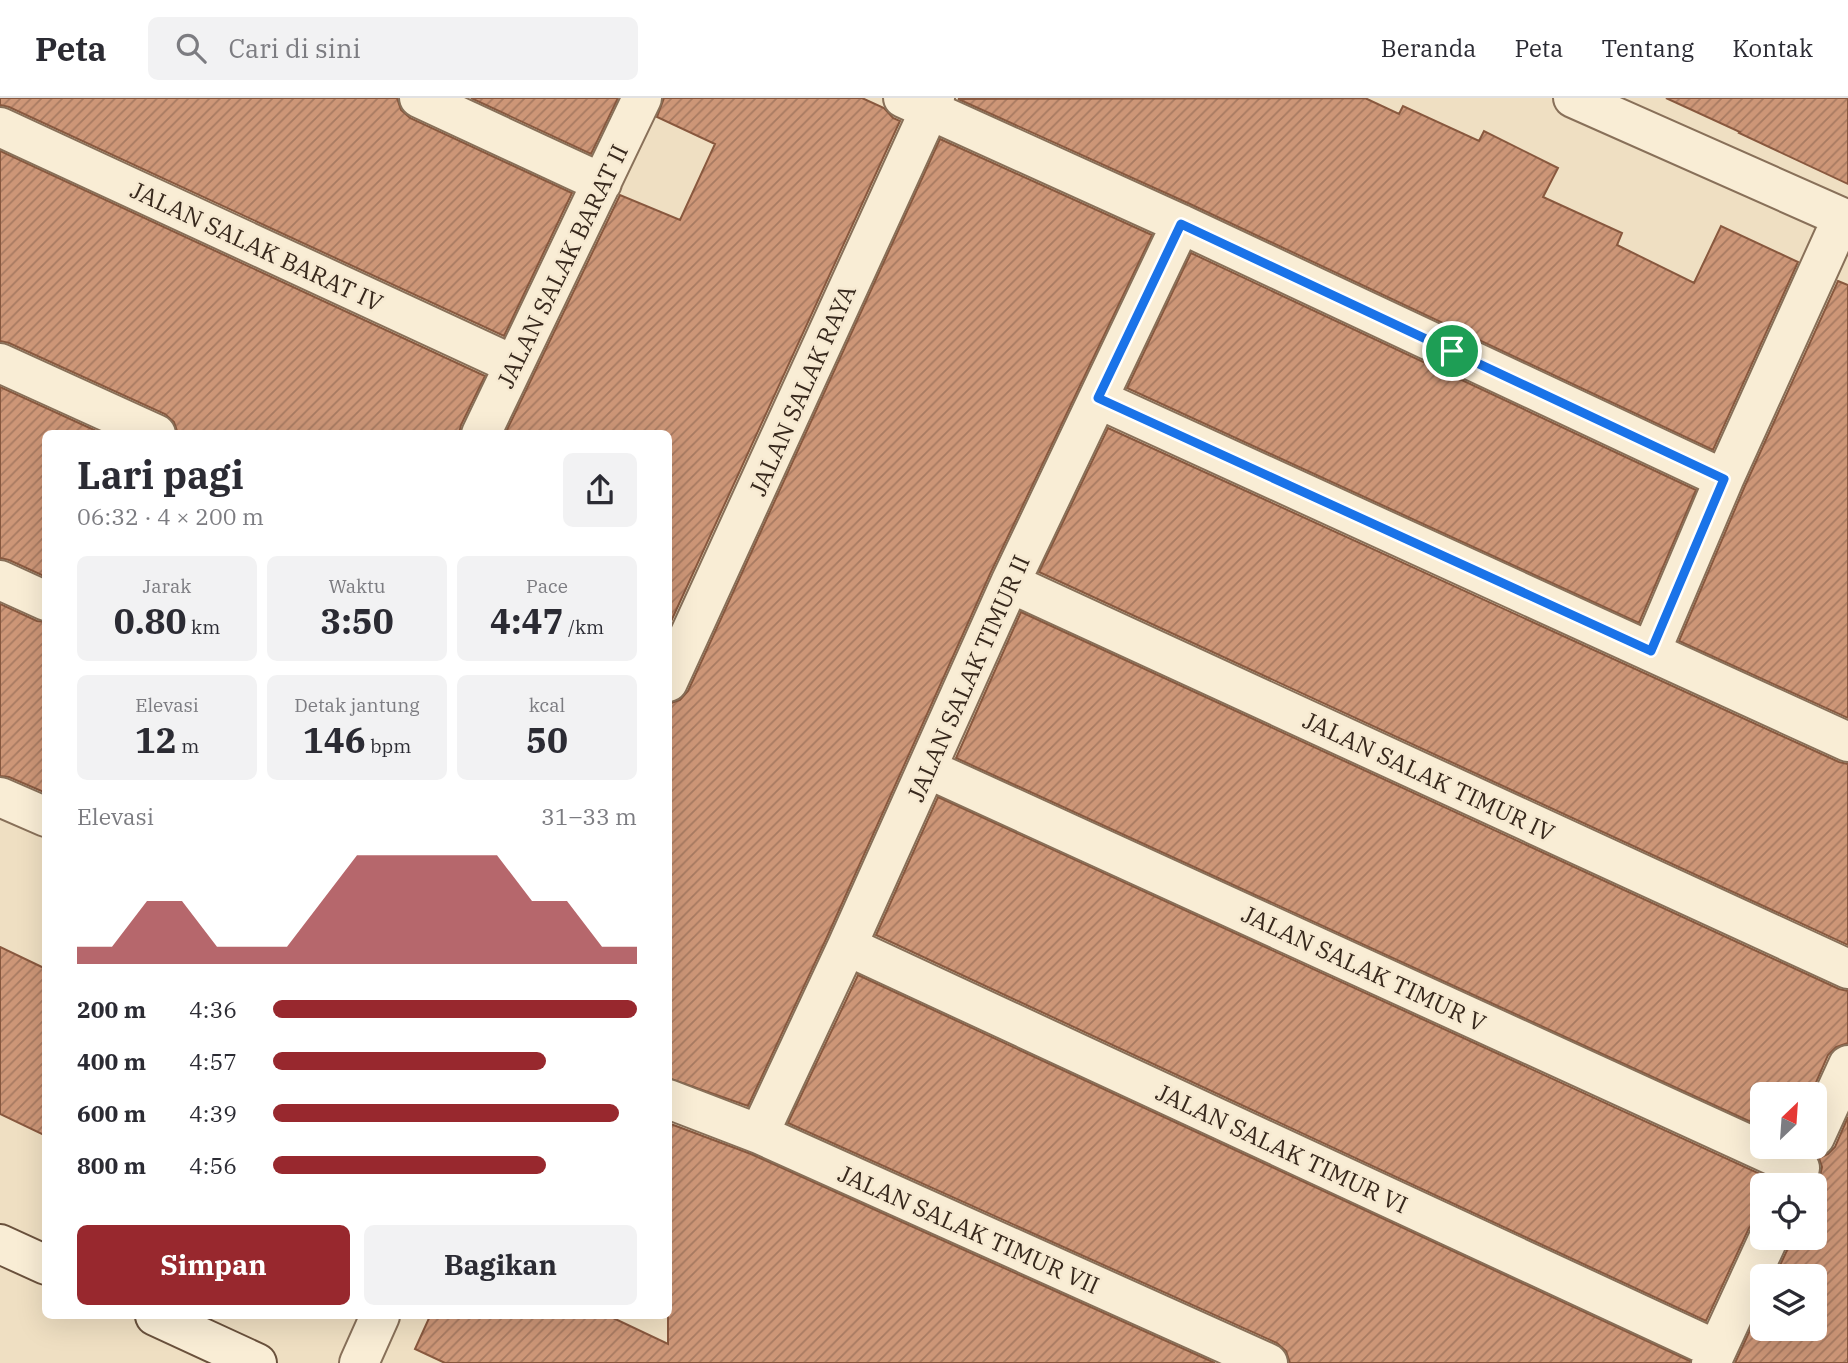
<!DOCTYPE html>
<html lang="id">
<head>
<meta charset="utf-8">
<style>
  body { margin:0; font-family:"IBM Plex Serif",serif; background:#f2f2f3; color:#2b2b33; height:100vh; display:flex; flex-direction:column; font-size:26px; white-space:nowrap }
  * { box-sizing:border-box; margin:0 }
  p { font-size:23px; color:#7c7c81 }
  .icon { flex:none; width:38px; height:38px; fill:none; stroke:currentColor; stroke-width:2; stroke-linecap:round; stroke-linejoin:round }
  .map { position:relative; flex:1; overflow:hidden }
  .sheet { position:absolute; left:42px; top:332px; width:630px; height:889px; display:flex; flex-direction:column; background:#fff; border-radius:10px; box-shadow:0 7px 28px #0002 }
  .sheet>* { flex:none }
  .needle { width:46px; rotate:25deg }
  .controls { position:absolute; left:1750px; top:984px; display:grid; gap:14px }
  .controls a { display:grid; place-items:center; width:77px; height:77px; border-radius:10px; background:#fff; box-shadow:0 7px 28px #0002; font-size:35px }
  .pin { position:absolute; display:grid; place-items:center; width:60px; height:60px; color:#fff; margin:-30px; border:4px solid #fff; border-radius:50%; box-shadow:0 2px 7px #0007 }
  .round { display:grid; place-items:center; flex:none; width:74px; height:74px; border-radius:10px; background:#f2f2f3 }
  .head { display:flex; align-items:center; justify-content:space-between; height:119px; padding:0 35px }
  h1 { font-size:38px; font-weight:800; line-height:52px }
  .metrics { display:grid; grid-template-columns:repeat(3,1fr); gap:10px; height:119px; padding:7px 35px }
  .metrics div { display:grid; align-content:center; border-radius:10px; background:#f2f2f3; text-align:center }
  .metrics b { font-size:35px; font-weight:800 }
  .metrics small { font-size:19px; font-weight:400 }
  .metrics p { font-size:19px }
  .chart { height:196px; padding:14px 35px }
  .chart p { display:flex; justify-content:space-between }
  .chart svg { width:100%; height:126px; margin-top:7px; fill:#98282e; opacity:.7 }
  .cta { display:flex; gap:14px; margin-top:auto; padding:14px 35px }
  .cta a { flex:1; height:80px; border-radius:10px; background:#98282e; color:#fff; font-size:28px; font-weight:800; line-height:80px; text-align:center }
  .cta a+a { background:#f2f2f3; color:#2b2b33 }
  ul { padding:0 35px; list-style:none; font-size:23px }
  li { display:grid; grid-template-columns:112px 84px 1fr; align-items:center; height:52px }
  li i { height:18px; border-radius:9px; background:#98282e }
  header { display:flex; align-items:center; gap:42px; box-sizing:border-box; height:98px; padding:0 35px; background:#fff; border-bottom:2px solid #e1e1e2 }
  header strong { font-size:33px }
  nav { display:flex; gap:38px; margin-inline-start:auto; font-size:24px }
  .search { width:490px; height:63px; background:#f2f2f3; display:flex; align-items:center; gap:18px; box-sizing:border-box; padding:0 24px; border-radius:10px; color:#7c7c81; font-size:26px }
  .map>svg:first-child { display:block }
  .building { fill:url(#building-hatch); stroke:#88583e; stroke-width:2 }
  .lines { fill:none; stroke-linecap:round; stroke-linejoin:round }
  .street-casing { stroke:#887059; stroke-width:42 }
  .secondary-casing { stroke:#6a513c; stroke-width:42 }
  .street { stroke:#f9edd5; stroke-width:38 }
  .secondary { stroke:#f9edd5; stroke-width:38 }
  .route-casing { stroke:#fff; stroke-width:14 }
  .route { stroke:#1a73e8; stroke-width:9 }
  .labels { text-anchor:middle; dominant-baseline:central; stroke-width:5; stroke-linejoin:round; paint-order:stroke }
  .street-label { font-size:24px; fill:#38291d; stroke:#f6e9d1 }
</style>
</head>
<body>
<header>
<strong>Peta</strong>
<div class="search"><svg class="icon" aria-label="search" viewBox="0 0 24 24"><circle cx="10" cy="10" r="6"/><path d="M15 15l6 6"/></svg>Cari di sini</div>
<nav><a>Beranda</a><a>Peta</a><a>Tentang</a><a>Kontak</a></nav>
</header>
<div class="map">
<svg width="1848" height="1265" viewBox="0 0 1848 1265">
  <defs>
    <pattern id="building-hatch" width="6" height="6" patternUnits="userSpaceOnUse" patternTransform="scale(1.75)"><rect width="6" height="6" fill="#cd9677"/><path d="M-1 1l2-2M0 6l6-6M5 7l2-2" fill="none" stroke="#a77a61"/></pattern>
  </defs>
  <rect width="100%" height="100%" fill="#efdfc2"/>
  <!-- building -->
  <path class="building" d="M0,0H397L401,12L410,20L572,95L504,238L9,9L0,7Z
    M471,0H618L591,56Z
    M664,0H862L884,10L893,20L900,23L668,530V336H505L620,97L680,122L715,46L657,19Z
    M1365,0L1399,16L1403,8L1479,43L1484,33L1558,70L1543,99L1622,135L1617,147L1694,185L1721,128L1798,164L1713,352L1190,106L958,1Z
    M1666,0H1848V86L1739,35L1740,34Z
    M940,41L1152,137L990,476L827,839L748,1008L668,980V606L680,602L688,593Z
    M0,53L485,278L461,327L459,336H178L174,324L165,316L9,245L0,243Z
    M1191,155L1696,392L1639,525L1127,290Z
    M1838,183L1848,187V620L1679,543L1744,390Z
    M0,289L103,336H46V479L9,462L0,460Z
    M1108,330L1839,664L1848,666V847L1039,474Z
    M0,506L37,523L46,524V695L9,679L0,678Z
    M1021,514L1839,891L1848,893V945L1836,949L1828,957L1811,996H1762V1029L956,660Z
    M938,699L1784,1087H1762V1119L1756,1122L1749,1130L1706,1223L876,837Z
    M0,849L46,871V1038L0,1016Z
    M858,877L1690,1263L1689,1265H1290L1286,1253L1277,1245L788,1025Z
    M1848,1019V1265H1735L1762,1206V1230H1815V1178H1775L1789,1148L1790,1139H1815L1814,1087L1820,1078L1822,1069L1819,1060L1828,1056L1835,1049Z
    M668,1025L751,1056L1215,1265H445L415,1251L430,1218H609L668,1246Z"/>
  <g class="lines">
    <defs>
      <path id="street" d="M419,0L602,85
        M903,0L1181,126L1724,381
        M1573,0L1848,122
        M0,29L514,267
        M0,265L156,336
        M1098,301L1848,644
        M481,336L642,0
        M0,482L46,503
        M1010,485L1848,871
        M1651,553L1724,381L1842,120
        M668,584L935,0
        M928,671L1800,1070
        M0,699L46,719
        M847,848L1717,1252
        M668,1001L759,1036L1268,1265
        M759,1036L847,848L1010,485L1181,126
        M1815,1039L1848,967
        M359,1265L380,1218
        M1711,1265L1769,1139"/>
      <path id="secondary" d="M0,1146L46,1167
        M155,1218L257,1265"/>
    </defs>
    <!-- street casing -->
    <use href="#street" class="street-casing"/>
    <!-- secondary casing -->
    <use href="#secondary" class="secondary-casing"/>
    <!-- street -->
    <use href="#street" class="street"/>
    <!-- secondary -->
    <use href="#secondary" class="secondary"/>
  </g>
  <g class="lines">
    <defs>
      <path id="route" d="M1181,126L1724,381L1651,553L1098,300Z"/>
    </defs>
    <!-- route casing -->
    <use href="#route" class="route-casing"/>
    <!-- route -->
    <use href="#route" class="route"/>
  </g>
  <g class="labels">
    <!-- street labels -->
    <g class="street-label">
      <text transform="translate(257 148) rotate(25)">JALAN SALAK BARAT IV</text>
      <text transform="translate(562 168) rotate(-64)">JALAN SALAK BARAT II</text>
      <text transform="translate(802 292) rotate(-66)">JALAN SALAK RAYA</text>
      <text transform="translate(968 580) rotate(-66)">JALAN SALAK TIMUR II</text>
      <text transform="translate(1429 678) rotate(25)">JALAN SALAK TIMUR IV</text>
      <text transform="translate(1364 870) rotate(25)">JALAN SALAK TIMUR V</text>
      <text transform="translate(1282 1050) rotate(25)">JALAN SALAK TIMUR VI</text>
      <text transform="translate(969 1131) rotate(24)">JALAN SALAK TIMUR VII</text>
    </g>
  </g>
</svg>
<div class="controls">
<a><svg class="needle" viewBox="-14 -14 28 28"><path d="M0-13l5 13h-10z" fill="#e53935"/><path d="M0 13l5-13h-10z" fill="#7c7c81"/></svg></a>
<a><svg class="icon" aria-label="locate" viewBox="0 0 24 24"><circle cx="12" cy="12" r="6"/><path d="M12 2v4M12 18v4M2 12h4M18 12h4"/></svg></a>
<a><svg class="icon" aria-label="layers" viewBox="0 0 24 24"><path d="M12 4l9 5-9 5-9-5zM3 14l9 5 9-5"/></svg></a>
</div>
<div class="pin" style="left:1452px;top:253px;background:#1e9e55"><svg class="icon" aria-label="arrive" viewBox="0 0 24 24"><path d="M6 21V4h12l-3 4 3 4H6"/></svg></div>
<section class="sheet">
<div class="head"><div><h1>Lari pagi</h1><p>06:32 · 4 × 200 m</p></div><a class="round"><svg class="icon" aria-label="share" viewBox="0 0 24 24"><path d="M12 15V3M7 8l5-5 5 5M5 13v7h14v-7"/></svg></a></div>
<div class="metrics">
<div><p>Jarak</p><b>0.80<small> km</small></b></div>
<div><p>Waktu</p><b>3:50</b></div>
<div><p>Pace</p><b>4:47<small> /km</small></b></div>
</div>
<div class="metrics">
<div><p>Elevasi</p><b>12<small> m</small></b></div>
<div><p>Detak jantung</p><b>146<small> bpm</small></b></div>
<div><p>kcal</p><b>50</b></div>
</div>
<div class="chart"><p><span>Elevasi</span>31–33 m</p>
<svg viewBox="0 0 160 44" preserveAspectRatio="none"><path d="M0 44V38L10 38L20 22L30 22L40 38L50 38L60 38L70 22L80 6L90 6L100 6L110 6L120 6L130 22L140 22L150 38L160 38V44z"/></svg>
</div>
<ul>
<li><b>200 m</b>4:36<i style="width:100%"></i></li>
<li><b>400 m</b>4:57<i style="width:75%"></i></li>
<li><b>600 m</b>4:39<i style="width:95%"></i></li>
<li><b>800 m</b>4:56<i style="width:75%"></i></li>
</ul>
<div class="cta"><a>Simpan</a><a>Bagikan</a></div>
</section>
</div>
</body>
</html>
